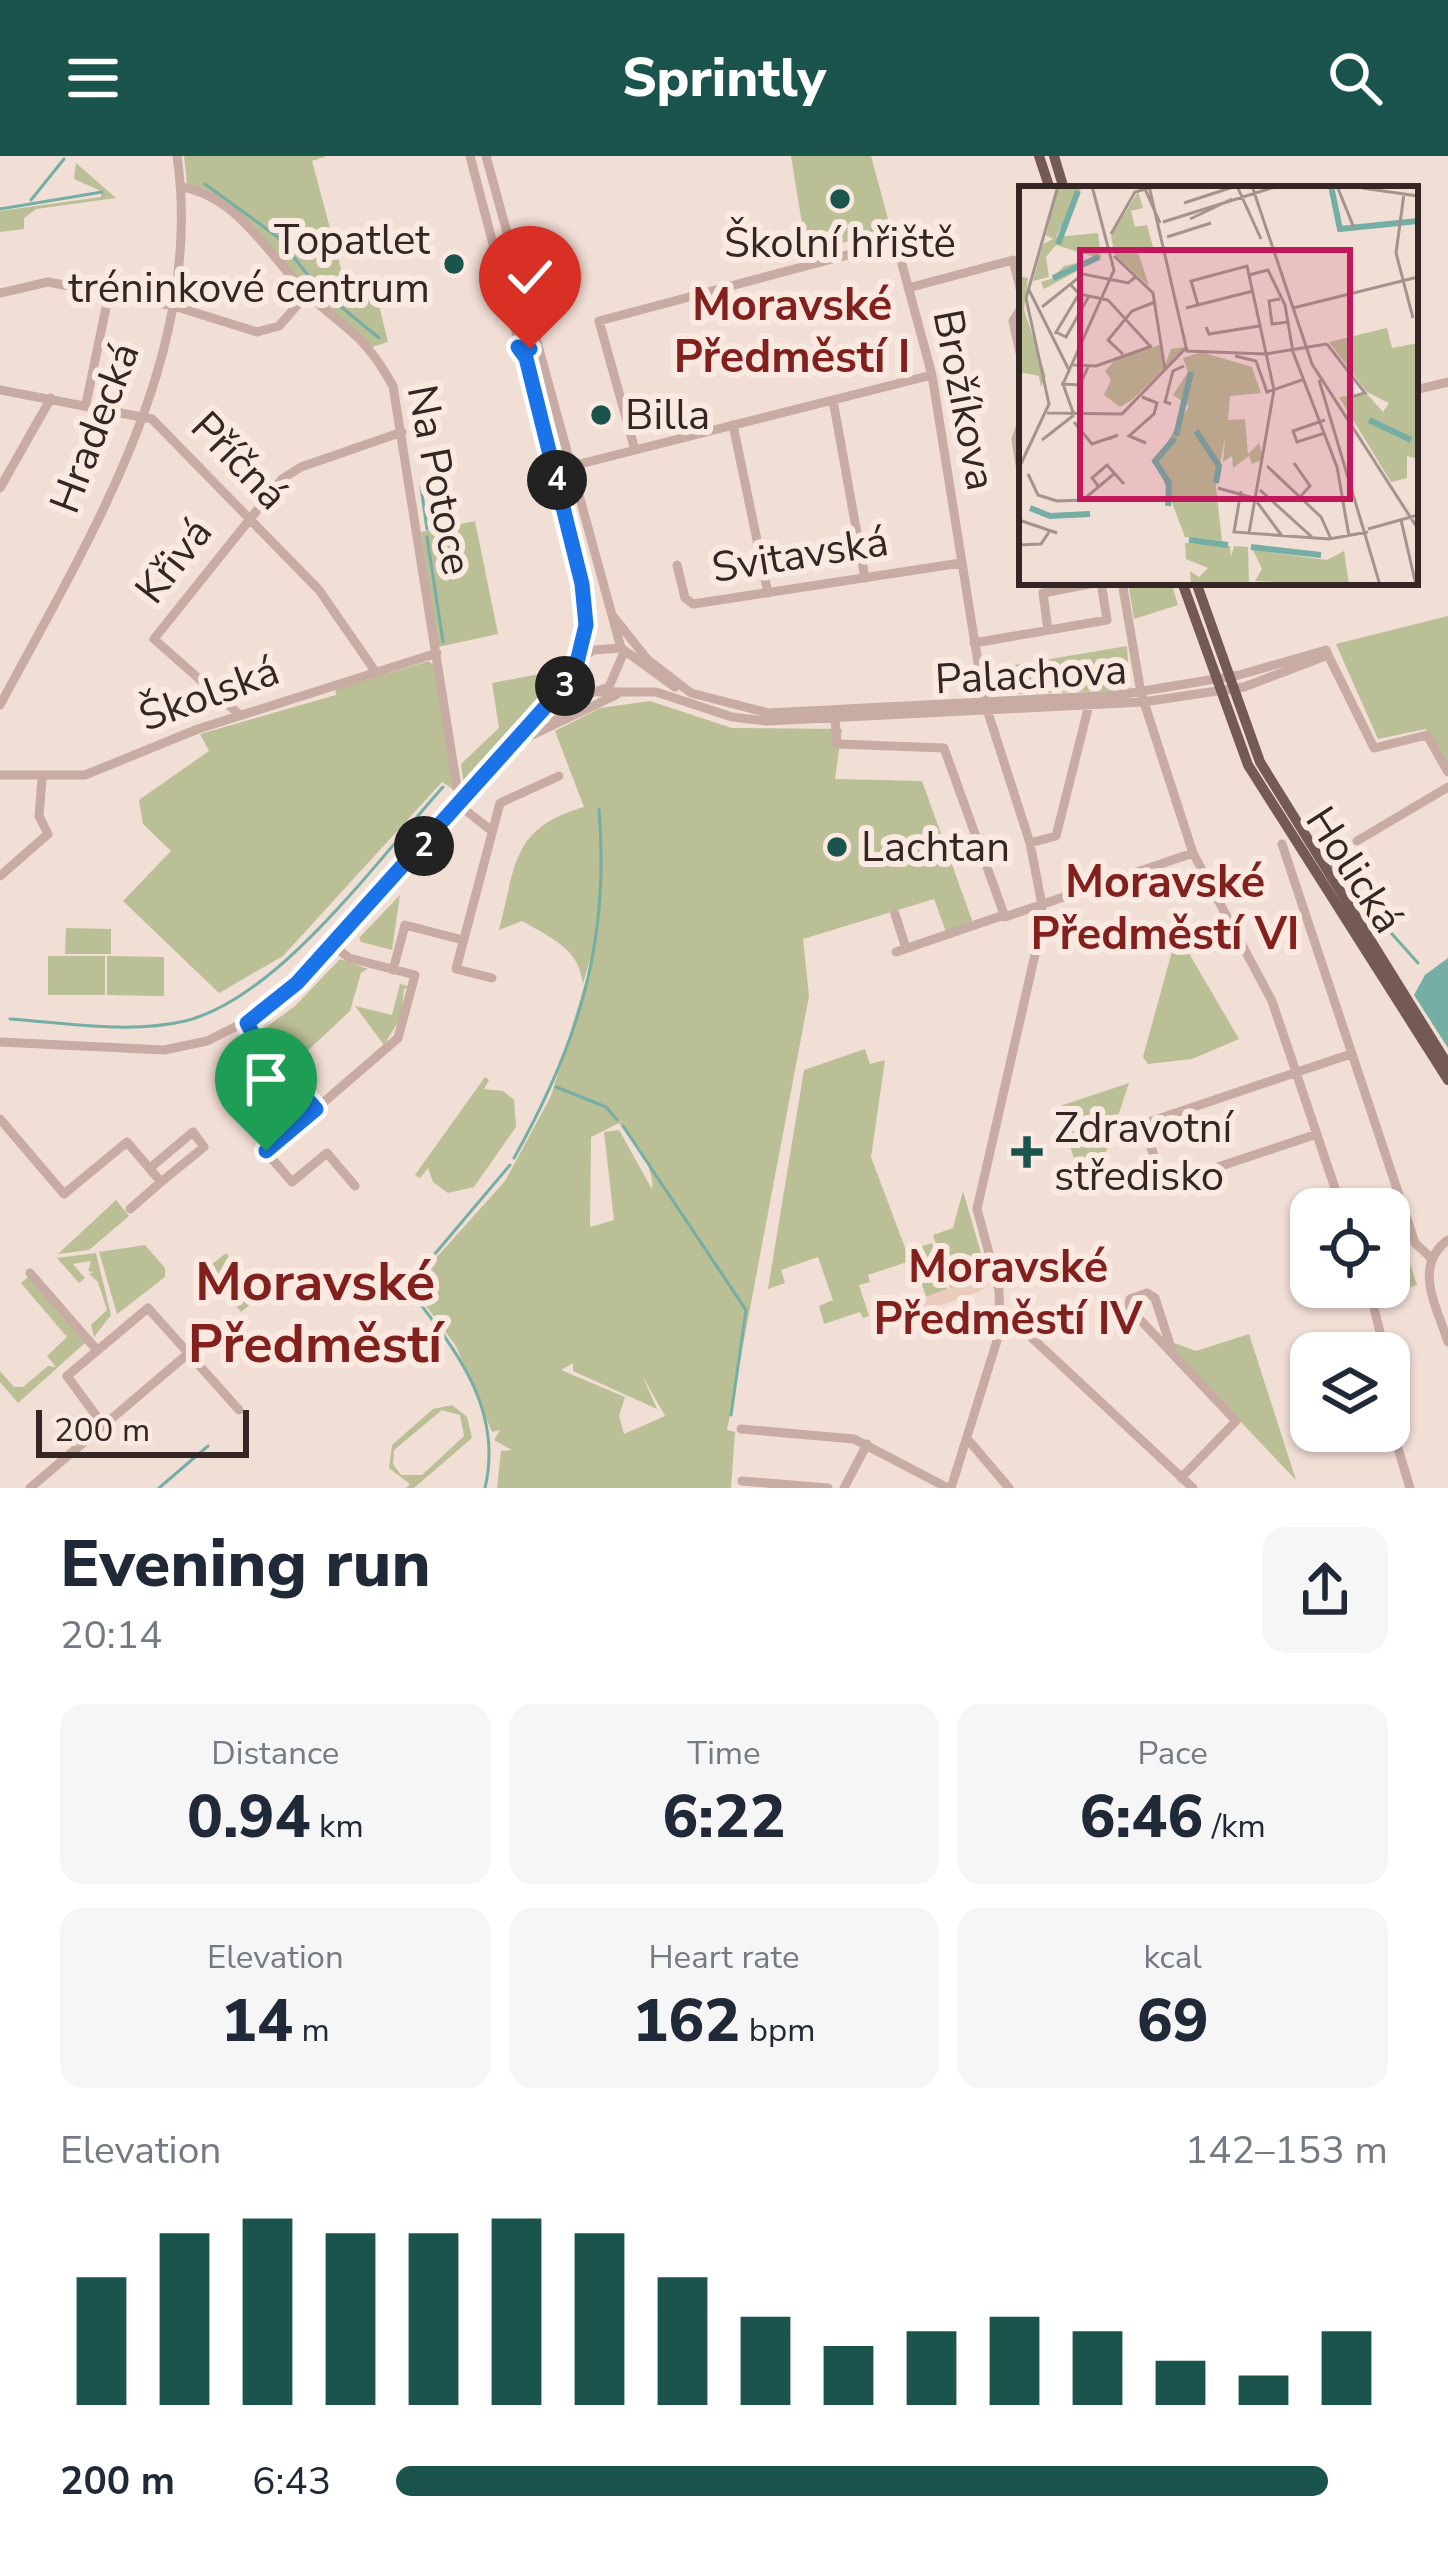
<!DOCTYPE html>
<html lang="en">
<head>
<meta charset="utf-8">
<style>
  body { margin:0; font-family:"Nunito Sans",sans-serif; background:#f6f6f7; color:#1f2937; height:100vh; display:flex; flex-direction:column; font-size:45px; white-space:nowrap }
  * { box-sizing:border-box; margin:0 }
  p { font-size:39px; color:#747a83 }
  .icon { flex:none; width:66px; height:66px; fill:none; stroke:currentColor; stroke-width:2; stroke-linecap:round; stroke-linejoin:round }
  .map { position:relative; height:1332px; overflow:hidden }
  .sheet { display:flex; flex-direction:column; background:#fff; flex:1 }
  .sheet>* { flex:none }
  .fabs { position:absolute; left:1290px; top:1032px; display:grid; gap:24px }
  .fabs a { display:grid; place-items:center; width:120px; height:120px; border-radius:24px; background:#fff; box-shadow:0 3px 9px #0004; font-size:60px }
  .scale { position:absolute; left:36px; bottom:30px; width:213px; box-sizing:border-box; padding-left:12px; border:6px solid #332624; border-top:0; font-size:33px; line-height:42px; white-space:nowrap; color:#332624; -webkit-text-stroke:9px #f9e9e1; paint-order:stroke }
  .pin { position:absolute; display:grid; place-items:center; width:102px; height:102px; color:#fff; margin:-123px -51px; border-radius:50% 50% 50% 0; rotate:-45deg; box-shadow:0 0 12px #0007 }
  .pin .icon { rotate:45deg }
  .km { position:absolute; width:60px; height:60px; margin:-30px; border-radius:50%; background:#222; color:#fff; font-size:33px; line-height:60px; text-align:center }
  .round { display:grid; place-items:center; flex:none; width:126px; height:126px; border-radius:24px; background:#f6f6f7 }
  .headline { display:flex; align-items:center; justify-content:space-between; height:204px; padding:0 60px }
  h1 { font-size:66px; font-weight:800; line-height:90px }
  .metrics { display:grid; grid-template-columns:repeat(3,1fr); gap:18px; height:204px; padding:12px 60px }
  .metrics div { display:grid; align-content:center; border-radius:24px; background:#f6f6f7; text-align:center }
  .metrics b { font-size:60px; font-weight:800 }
  .metrics small { font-size:33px; font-weight:400 }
  .metrics p { font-size:33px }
  .chart { height:336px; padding:24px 60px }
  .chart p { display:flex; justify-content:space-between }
  .chart svg { width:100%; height:216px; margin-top:12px; stroke:#1a544c; stroke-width:6 }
  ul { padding:0 60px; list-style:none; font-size:39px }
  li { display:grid; grid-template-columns:192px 144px 1fr; align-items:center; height:90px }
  li i { height:30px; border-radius:15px; background:#1a544c }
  header { display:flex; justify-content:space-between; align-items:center; height:156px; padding:0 60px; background:#1a544c; color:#fff; font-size:54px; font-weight:800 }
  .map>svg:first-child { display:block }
  .green { fill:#babf96; fill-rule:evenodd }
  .plaza { fill:#e9ccbc }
  .water { fill:#74aea4 }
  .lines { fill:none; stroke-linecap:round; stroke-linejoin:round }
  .stream { stroke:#74aea4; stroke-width:3 }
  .minor { stroke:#c8aba2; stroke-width:9 }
  .major { stroke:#755955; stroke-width:10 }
  .route-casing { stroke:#fff; stroke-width:24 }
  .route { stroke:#1a73e8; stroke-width:15 }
  .poi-dot { fill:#1a544c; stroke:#f9e9e1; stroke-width:4.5 }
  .labels { text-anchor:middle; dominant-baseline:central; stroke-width:12; stroke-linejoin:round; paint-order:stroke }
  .poi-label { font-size:42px; fill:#332624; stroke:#f9e9e1; text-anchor:start }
  .street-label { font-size:42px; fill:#332624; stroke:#f9e9e1 }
  .neighbourhood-label { font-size:45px; font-weight:bold; fill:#82201d; stroke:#f9e9e1 }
  .district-label { font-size:54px; font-weight:bold; fill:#82201d; stroke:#f9e9e1 }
  .inset-river { fill:none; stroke:#74aea4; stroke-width:6 }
  .inset-road { fill:none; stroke:#a5948e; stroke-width:3 }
  .view { fill:#c2185b; fill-opacity:0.15; stroke:#c2185b; stroke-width:6 }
  .inset-edge { fill:none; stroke:#332624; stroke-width:6 }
</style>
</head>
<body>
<header><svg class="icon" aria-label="menu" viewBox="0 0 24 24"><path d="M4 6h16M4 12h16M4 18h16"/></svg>Sprintly<svg class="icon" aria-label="search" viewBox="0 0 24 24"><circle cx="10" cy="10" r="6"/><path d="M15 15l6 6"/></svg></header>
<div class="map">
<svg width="1448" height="1332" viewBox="0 0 1448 1332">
  <rect width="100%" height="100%" fill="#f1ded5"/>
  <!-- green -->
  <path class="green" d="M184,0H327L312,5L348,139L376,137L388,186L372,191L311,138L245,63L187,27Z
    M791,0H871L891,74L812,95L806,92Z
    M76,7L116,42L36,53L24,62V73L0,76V55L101,41V35L74,23Z
    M475,365L498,478L438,491L421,376Z
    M1128,426H1171L1178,449L1134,463Z
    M1448,460V608L1426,573L1378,583L1336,488Z
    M1127,490L1130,534L996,539L989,535L985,514Z
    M429,505L435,511L454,634L442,626L283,800L219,837L123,745L171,695L143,668L139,644L209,595L200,578L336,539L335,533Z
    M561,514L569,518L470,629L464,628L461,608L499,572L492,527Z
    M650,545L732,572L842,573L835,623L922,625L973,767L946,776L934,743L803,783L809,840L727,1274L735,1276L731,1332H497L501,1295L512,1294L494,1284L500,1274L492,1276L456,1190L411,1130L505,1025L551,940L590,811V803L583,828C579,792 551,782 522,765L499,774C516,709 511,672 584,651L555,575L600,552ZM619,967C633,986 655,1009 652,1033L619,974L604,976L614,1064L590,1071L591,981ZM573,1207V1215L657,1253L642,1219L665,1260L624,1278L619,1260L625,1241L561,1214Z
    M400,739L392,794L361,786L359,782Z
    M66,772L111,773V798H65Z
    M1177,777L1239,883L1192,903L1148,908L1143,901Z
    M48,800H105V839H48Z
    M107,800L164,801V840L107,839Z
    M340,803L368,813L361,817L350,855L287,914L257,878L295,850Z
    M400,828L410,831L404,833L401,861L384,889L355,850L392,859Z
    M865,893L870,908L885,904L871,1001L910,1105L868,1119L870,1126L859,1129L869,1160L863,1162L860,1156L824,1168L819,1150L833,1144L818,1101L781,1114L785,1127L768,1133L804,914Z
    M485,921L489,924L484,933L503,935L514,944L516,971L474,1031L448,1037L433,1026L428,1012L420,1022L415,1019Z
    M1129,927L1104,1002L1077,1011L1057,951Z
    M963,1035L987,1118L951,1134L933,1079L953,1072Z
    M116,1044L129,1060L89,1094L58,1098Z
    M932,1087L948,1136L927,1143L910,1094Z
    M145,1089L165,1112V1121L117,1158L99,1096Z
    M1406,1095L1417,1129L1384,1141L1381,1131H1389V1101Z
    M96,1097L111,1159L94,1181L91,1169L107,1154L98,1126L89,1118L94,1116L88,1115L91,1105L73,1108L85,1122L79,1127L57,1102Z
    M226,1097L261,1140L241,1156L206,1113Z
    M29,1120L86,1186L18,1247L0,1226V1215L14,1231H23L48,1210L56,1211L47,1200L67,1181L21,1127Z
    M1249,1178L1296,1324L1178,1200L1174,1187L1196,1195Z
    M452,1249L467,1261L472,1282L414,1332H406L410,1328L389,1312L392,1289L433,1253ZM442,1254L460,1259L464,1280L422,1319H401L393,1308L394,1294Z"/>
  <!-- plaza -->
  <path class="plaza" d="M990,1117L993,1126L979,1136L888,1167L884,1156Z"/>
  <!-- water -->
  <path class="water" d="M1448,802V892L1414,839L1425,819Z"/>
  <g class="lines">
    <!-- stream -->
    <path class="stream" d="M205,28L279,82L317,131L379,182
      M31,44L64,3
      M0,53L102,36
      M1415,144L1417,156
      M421,331L427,373
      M427,381L443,486
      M1331,710L1418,807
      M10,863C67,867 130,878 185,865C278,843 379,702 443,631
      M556,931L606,951L617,964
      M623,970L746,1154L731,1259
      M514,1002C579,886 610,786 599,653
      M159,1332L208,1290
      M485,1332C504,1252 454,1191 407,1131L510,1009"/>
    <!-- minor -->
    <path class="minor" d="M470,0L582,428L586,469L575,534L586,539L609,531L624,496
      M486,0L621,492L675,531
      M182,31C237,40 268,98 304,134C345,175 362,174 393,230L460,650
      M908,132L1013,104L1022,140
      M0,137L48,126L174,150L257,176L279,170L307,138
      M1022,151L1013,165L1022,206
      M0,234L152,263L319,434L375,515
      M1415,234L1448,226
      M833,244L865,422
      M86,248L109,137
      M1022,266L1016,283L1022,322
      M733,269L768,437
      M635,294L599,165L896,86L932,219L984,544L1030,687L1042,749L1036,794L977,1053L999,1134L1000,1175L951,1332
      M568,311L932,219
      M0,332L51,242
      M677,409L685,442L693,448L961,407
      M1122,426L1141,537L1193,697L1272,845L1342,1053
      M613,460L647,503L691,537L768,557L1119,539L1239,519L1326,494L1328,499
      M1048,474L1043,437L1100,426
      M974,487L1107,464L1101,426
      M1328,499L1374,592L1427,579L1448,616
      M580,504L593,494L621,492
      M599,536H656L732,561L767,565L1143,546L1244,531L1328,499
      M0,549C89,383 206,197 177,0
      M240,559L154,483L282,323L301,311L402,276
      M551,561L586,539
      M835,563L837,588L944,592L1005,761L1193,697
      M528,581L616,539
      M0,619H85L198,573L437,497
      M460,650L492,675
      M1357,685L1448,631
      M1030,687L1056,680L1089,549
      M1282,688L1415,1087L1430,1101
      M0,720L48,678L39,660L42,623
      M895,758L906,792
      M333,789L349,802L415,819L398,882L266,996L292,1026L327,997L355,1030
      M896,796L1004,759
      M393,814L405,769L463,784
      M492,822L456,813L500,647L559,620
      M246,867L260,891L316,953
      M0,886L164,894L207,885L257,860L333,789L574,519
      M0,963L64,1038L127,986L161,1026L204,991L193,976L150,1012
      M1317,978L1164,1029L1143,968L1351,898
      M130,1053L161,1026
      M1448,1084C1412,1110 1437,1151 1448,1186
      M30,1117L96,1193
      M1369,1131L1385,1197
      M1003,1155L1193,1332
      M1173,1198L1155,1142L1147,1137L1130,1143L1129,1152L1236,1265L1181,1322
      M1389,1263L1410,1332
      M103,1269L67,1220L148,1152L239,1254
      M741,1273L854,1283L948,1332
      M970,1286L1009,1332
      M742,1325L828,1332
      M30,1332L190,1196
      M844,1332L867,1288"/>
    <!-- major -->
    <path class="major" d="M1039,0L1050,33
      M1054,0L1064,33
      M1182,426L1248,609L1448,924
      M1196,426L1260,606L1448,909"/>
  </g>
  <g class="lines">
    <defs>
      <path id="route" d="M266,995L316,953L260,891L247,867L297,827L574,519L586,469L582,428L526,202L518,191L530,193"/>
    </defs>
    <!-- route casing -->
    <use href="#route" class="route-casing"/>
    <!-- route -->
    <use href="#route" class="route"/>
  </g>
  <!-- markers -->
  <g class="poi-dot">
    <circle cx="840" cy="43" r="12"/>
    <circle cx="454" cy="108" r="12"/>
    <circle cx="601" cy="259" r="12"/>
    <circle cx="837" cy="691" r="12"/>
    <path d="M1021 978h12v12h12v12h-12v12h-12v-12h-12v-12h12z"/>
  </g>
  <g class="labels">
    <!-- poi labels -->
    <g class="poi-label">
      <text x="430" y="84" text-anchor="end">Topatlet<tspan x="430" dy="48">tréninkové centrum</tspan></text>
      <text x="840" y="87" text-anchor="middle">Školní hřiště</text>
      <text x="625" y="259">Billa</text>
      <text x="861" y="691">Lachtan</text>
      <text x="1054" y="972">Zdravotní<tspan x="1054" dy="48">středisko</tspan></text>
    </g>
    <!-- street labels -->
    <g class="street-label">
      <text transform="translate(964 244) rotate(79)">Brožíkova</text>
      <text transform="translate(95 272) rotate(-69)">Hradecká</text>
      <text transform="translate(239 305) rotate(46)">Příčná</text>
      <text transform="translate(439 324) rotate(79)">Na Potoce</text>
      <text transform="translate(800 399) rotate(-9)">Svitavská</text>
      <text transform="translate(174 405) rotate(-52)">Křivá</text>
      <text transform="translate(1031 519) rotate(-3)">Palachova</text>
      <text transform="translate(209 538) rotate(-20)">Školská</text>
      <text transform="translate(1354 714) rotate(57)">Holická</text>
    </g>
    <!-- neighbourhood labels -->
    <g class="neighbourhood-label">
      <text x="792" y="149">Moravské<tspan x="792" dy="52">Předměstí I</tspan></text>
      <text x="1165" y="726">Moravské<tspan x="1165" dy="52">Předměstí VI</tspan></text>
      <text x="1008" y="1111">Moravské<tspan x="1008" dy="52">Předměstí IV</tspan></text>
    </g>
    <!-- district labels -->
    <g class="district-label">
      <text x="315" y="1126">Moravské<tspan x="315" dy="62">Předměstí</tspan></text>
    </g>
  </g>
  <!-- overview -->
  <g transform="translate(1019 30)">
    <rect width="399" height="399" fill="#f1ded5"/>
    <path d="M39,0L62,3L37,51L79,47L82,72L25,103L22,96L32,93L45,80L79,72L37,59L27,71L30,91L14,95L24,58L34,53L27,49ZM119,6L124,22L112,25L116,41L128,39L134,61L119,66L130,100L96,69L92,50ZM0,90L9,92L5,124L27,190L22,201L20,190L0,186ZM368,142L373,162L399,157V273L388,270V292L372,296L320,211L348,208L364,226L370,217L348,206L310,156ZM141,159L146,179L152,163L167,161L113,214L101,221L85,209L92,194L86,185L98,172ZM182,166L233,181L242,207L211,210L209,234L226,233L229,268L240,257L245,273L233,278L230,270L214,282L213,270L204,276L206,251L197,301L203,355L166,351L137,275L170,220L154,209L169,186L164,172ZM166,357L211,360L212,371L215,360L229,361L230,399H172L171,385L180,391L189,382L167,373ZM234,364L308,374L325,365L330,399L236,395L243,383Z" fill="#babf96"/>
    <path class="inset-river" d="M312,0L321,43L399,35M39,58L59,5M34,92L80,71M350,234L392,254M177,245L200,280L197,297M157,250L172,186M149,320L150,297L136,275L156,252M11,322L31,330L71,328M170,354L209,359M232,361L302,369"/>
    <path class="inset-road" d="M130,0L168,165L247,168L308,158M218,0L242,53M233,0L293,178L399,343M318,0L335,42M343,2L399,10M126,3L141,37M385,8L377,67L394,132M165,17L217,0M171,33L213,13M144,36L259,0M92,48L116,6L137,0M148,51L192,37M95,70L134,107L146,184M230,89L249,84L266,119L274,166L318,281L330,350M51,98L60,108L89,114L131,160M9,102L50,184M261,113L250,115L253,138L269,136M179,119L172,95L228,80L255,204L230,347M23,121L64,88L109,97L118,90M167,122L234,105M274,122L399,91M187,141L190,148L240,140M37,146L47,151L70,110M36,148L60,108M308,158L346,207L332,211M104,168L89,154L113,125L136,116M216,170L237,175L248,206L283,194M54,179L77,180L133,160M300,194L361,399M42,198L61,199L69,181M123,211L138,217L135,228L110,250L127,257M152,218L146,216L154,185L165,180M28,227L103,228L168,161M55,229L44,198L95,84L73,0M306,234L274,245L278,256L306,247M55,236L73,258L99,249L89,253M23,254L55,229M275,277L291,300L281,311M248,280L302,331L312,353M0,282L30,218L7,112L39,0M9,288L19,309L38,315L64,314L96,287M80,301L73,292L88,279L105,298M199,302L238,313M241,304L294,352M222,305L215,346L310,353L349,346M238,316L263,350M0,334L38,347M382,334L397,399M349,343L399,329M0,359L22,358L30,346"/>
    <path class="view" d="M61,64H331V313H61Z"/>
    <rect width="399" height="399" class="inset-edge"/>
  </g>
</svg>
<div class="fabs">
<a><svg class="icon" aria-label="locate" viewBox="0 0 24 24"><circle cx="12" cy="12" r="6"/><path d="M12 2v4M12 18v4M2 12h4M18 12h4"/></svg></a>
<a><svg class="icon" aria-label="layers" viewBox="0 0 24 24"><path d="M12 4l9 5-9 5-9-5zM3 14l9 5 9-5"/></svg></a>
</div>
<div class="scale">200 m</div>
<div class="pin" style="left:266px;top:995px;background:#1e9e55"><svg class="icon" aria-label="arrive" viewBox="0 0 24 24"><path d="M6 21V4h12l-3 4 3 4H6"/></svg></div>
<div class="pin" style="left:530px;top:193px;background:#d93025"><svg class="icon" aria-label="check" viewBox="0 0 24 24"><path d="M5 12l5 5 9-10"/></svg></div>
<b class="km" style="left:424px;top:690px">2</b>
<b class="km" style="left:565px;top:530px">3</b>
<b class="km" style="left:557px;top:324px">4</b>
</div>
<section class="sheet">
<div class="headline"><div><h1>Evening run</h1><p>20:14</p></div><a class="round"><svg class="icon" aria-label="share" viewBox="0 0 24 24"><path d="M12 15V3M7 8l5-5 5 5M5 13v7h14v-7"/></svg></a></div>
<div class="metrics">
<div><p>Distance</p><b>0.94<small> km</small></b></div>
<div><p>Time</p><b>6:22</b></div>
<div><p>Pace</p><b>6:46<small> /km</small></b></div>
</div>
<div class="metrics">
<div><p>Elevation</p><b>14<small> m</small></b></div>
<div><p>Heart rate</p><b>162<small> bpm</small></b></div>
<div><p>kcal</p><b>69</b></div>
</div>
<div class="chart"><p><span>Elevation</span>142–153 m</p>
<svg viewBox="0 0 160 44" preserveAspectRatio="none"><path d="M5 44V18M15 44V9M25 44V6M35 44V9M45 44V9M55 44V6M65 44V9M75 44V18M85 44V26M95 44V32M105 44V29M115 44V26M125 44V29M135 44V35M145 44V38M155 44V29"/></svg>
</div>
<ul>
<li><b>200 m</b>6:43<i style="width:94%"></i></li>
</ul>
</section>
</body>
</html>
